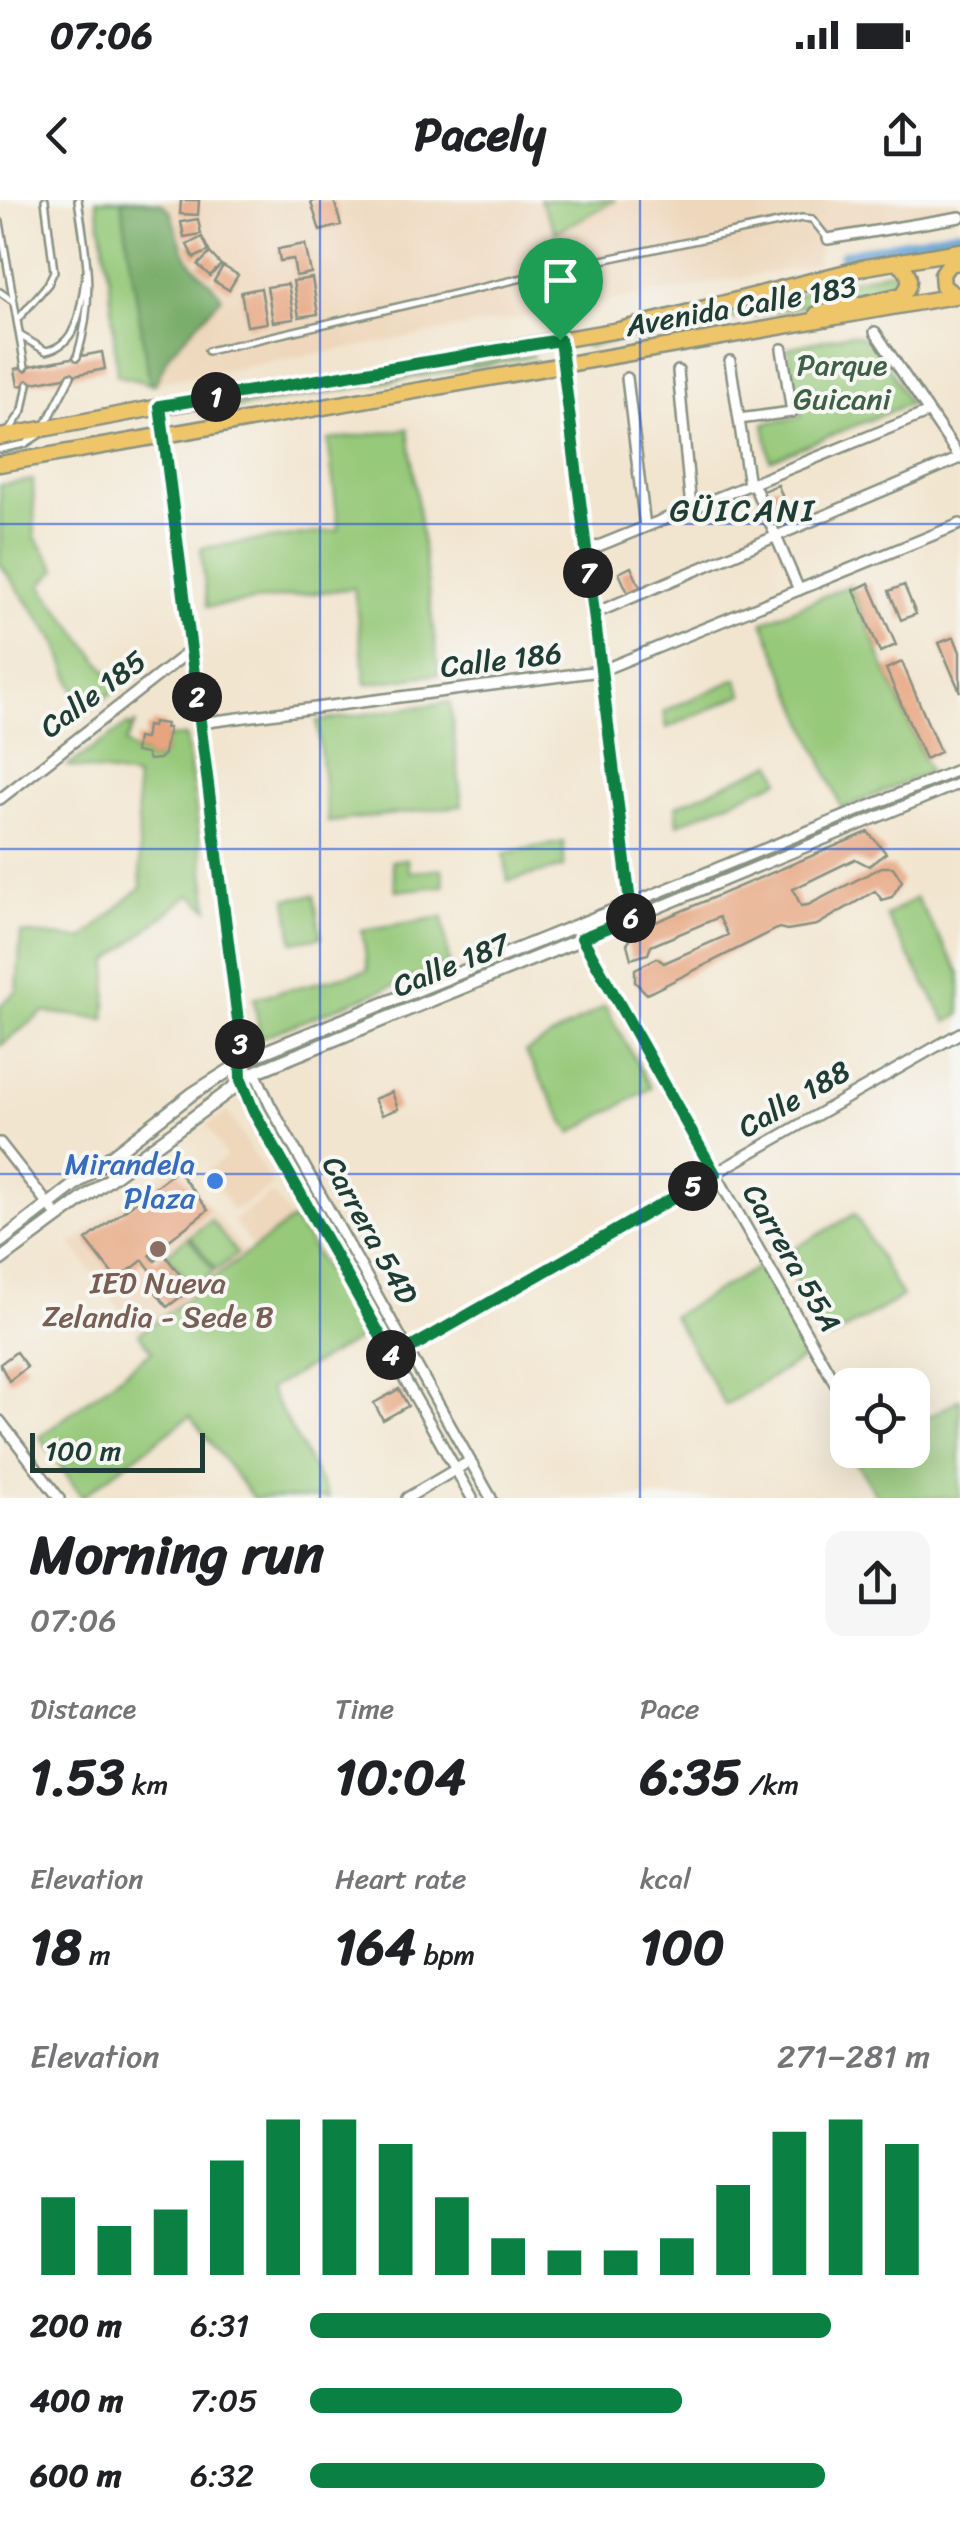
<!DOCTYPE html>
<html lang="en">
<head>
<meta charset="utf-8">
<style>
  body { margin:0; font-family:Sriracha,sans-serif; background:#f6f6f6; color:#202124; height:100vh; display:flex; flex-direction:column; font-size:38px; white-space:nowrap }
  * { box-sizing:border-box; margin:0 }
  p { font-size:32px; color:#757577 }
  .icon { flex:none; width:55px; height:55px; fill:none; stroke:currentColor; stroke-width:2; stroke-linecap:round; stroke-linejoin:round }
  .map { position:relative; height:1298px; overflow:hidden }
  .side { display:flex; flex-direction:column; background:#fff; flex:1 }
  .side>* { flex:none }
  .controls { position:absolute; left:830px; top:1168px; display:grid; gap:20px }
  .controls a { display:grid; place-items:center; width:100px; height:100px; border-radius:20px; background:#fff; box-shadow:0 10px 40px #0002; font-size:50px }
  .scale { position:absolute; left:30px; bottom:25px; width:175px; box-sizing:border-box; padding-left:10px; border:5px solid #1f3d34; border-top:0; font-size:28px; line-height:35px; white-space:nowrap; color:#1f3d34; -webkit-text-stroke:8px #f6f6f2; paint-order:stroke }
  .pin { position:absolute; display:grid; place-items:center; width:85px; height:85px; color:#fff; margin:-102px -42px; border-radius:50% 50% 50% 0; rotate:-45deg; box-shadow:0 0 10px #0007 }
  .pin .icon { rotate:45deg }
  .km { position:absolute; width:50px; height:50px; margin:-25px; border-radius:50%; background:#222; color:#fff; font-size:28px; line-height:50px; text-align:center }
  .round { display:grid; place-items:center; flex:none; width:105px; height:105px; border-radius:20px; background:#f6f6f6 }
  .headline { display:flex; align-items:center; justify-content:space-between; height:170px; padding:0 30px }
  h1 { font-size:55px; font-weight:800; line-height:75px }
  .stats { display:grid; grid-template-columns:repeat(3,1fr); gap:15px; height:170px; padding:10px 30px }
  .stats div { display:grid; align-content:center }
  .stats b { font-size:50px; font-weight:800 }
  .stats small { font-size:28px; font-weight:400 }
  .stats p { font-size:28px }
  .chart { height:280px; padding:20px 30px }
  .chart p { display:flex; justify-content:space-between }
  .chart svg { width:100%; height:180px; margin-top:10px; stroke:#0b8043; stroke-width:6 }
  ul { padding:0 30px; list-style:none; font-size:32px }
  li { display:grid; grid-template-columns:160px 120px 1fr; align-items:center; height:75px }
  li i { height:25px; border-radius:12px; background:#0b8043 }
  .status { display:flex; justify-content:space-between; align-items:center; height:70px; padding:0 50px; background:#fff; direction:ltr }
  .status svg { height:28px; fill:currentColor }
  header { display:flex; justify-content:space-between; align-items:center; height:130px; padding:0 30px; background:#fff; font-size:45px; font-weight:800 }
  .map>svg:first-child { display:block }
  .built { fill:#eed7bb }
  .green { fill:#97c97a; stroke:#5b8357; stroke-width:2.5 }
  .forest { fill:#79ad6a; stroke:#4c754f; stroke-width:2.5 }
  .lines { fill:none; stroke-linecap:round; stroke-linejoin:round }
  .canal { stroke:#5f9fd2; stroke-width:12 }
  .building { fill:#e7a47f }
  .service-casing { stroke:#889182; stroke-width:10 }
  .minor-casing { stroke:#889182; stroke-width:14 }
  .tertiary-casing { stroke:#889182; stroke-width:16 }
  .primary-casing { stroke:#889182; stroke-width:19 }
  .service { stroke:#fff; stroke-width:5 }
  .minor { stroke:#fff; stroke-width:9 }
  .tertiary { stroke:#fff; stroke-width:11 }
  .primary { stroke:#eec569; stroke-width:14 }
  .route-casing { stroke:#fff; stroke-width:20 }
  .route { stroke:#0b8043; stroke-width:12 }
  .grid { fill:none; stroke:#1d4ed8; stroke-width:2.5; stroke-opacity:0.55 }
  .shop-dot { fill:#3f7fe0; stroke:#f6f6f2; stroke-width:4 }
  .education-dot { fill:#8d6e63; stroke:#f6f6f2; stroke-width:4 }
  .labels { text-anchor:middle; dominant-baseline:central; stroke-width:8; stroke-linejoin:round; paint-order:stroke }
  .street-label { font-size:30px; fill:#1f3d34; stroke:#f6f6f2 }
  .park-label { font-size:30px; fill:#3d6046; stroke:#f6f6f2 }
  .shop-label { font-size:30px; fill:#366cbe; stroke:#f6f6f2; text-anchor:end }
  .education-label { font-size:30px; fill:#785e54; stroke:#f6f6f2 }
  .neighbourhood-label { font-size:32px; letter-spacing:2.5px; fill:#1f3d34; stroke:#f6f6f2 }
</style>
</head>
<body>
<div class="status"><b>07:06</b><svg viewBox="0 0 49 12"><path d="M0 12V9h3v3zM5 12V6h3v6zM10 12V3h3v9zM15 12V0h3v12zM26 1h20v11H26zM47 4h2v5h-2z"/></svg></div>
<header><svg class="icon" aria-label="back" viewBox="0 0 24 24"><path d="M15 5l-7 7 7 7"/></svg>Pacely<svg class="icon" aria-label="share" viewBox="0 0 24 24"><path d="M12 15V3M7 8l5-5 5 5M5 13v7h14v-7"/></svg></header>
<div class="map">
<svg width="960" height="1298" viewBox="0 0 960 1298">
  <rect width="100%" height="100%" fill="#f6f6f2"/>
  <filter id="ink" filterUnits="userSpaceOnUse"><feTurbulence type="fractalNoise" baseFrequency=".01" numOctaves="2"/><feDisplacementMap in="SourceGraphic" scale="20" xChannelSelector="R" yChannelSelector="G"/><feConvolveMatrix kernelMatrix="1 2 1 2 8 2 1 2 1" color-interpolation-filters="sRGB"/></filter>
  <filter id="wash" filterUnits="userSpaceOnUse"><feTurbulence type="fractalNoise" baseFrequency=".0048" numOctaves="4" result="noise"/><feDisplacementMap in="SourceGraphic" scale="40" xChannelSelector="R" yChannelSelector="G"/><feGaussianBlur stdDeviation="2.25" result="paint"/><feColorMatrix in="noise" values="0 0 0 0 0 0 0 0 0 0 0 0 0 0 0 0 0 1.4 0 .05"/><feComposite in="paint" operator="in"/></filter>
  <g filter="url(#wash)">
    <rect width="100%" height="100%" fill="#f2e5cf"/>
    <!-- built -->
    <path class="built" d="M121,0H956L958,10L820,39L817,64L150,184Z
      M228,912L273,986L233,1011L207,970L226,957L207,925Z
      M176,962L246,1054L139,1134L71,1044Z
      M272,993L292,1020L253,1048L233,1021Z"/>
    <!-- green -->
    <path class="green" d="M96,0H121L150,184L117,175L109,76Z
      M540,0H616L556,32Z
      M888,71L900,77L899,88L586,147L585,143L716,115Z
      M849,134C880,135 894,179 909,204L770,260L764,223L801,217L788,148Z
      M532,153L533,157L201,214L200,210Z
      M408,229L439,474L366,484L354,388L207,407L201,348L339,330L328,240Z
      M33,280L35,337L57,369L41,385L119,487L83,515L57,443L0,364V285Z
      M850,385L929,572L842,609L763,422Z
      M737,479L743,494L667,528L664,511Z
      M450,502L462,606L328,622L317,521Z
      M136,523L125,543L135,552L146,554L149,560L159,559L164,554L167,537L186,536L209,709L190,694L109,761L105,819L44,812L0,846V805L17,791L21,733L83,739L141,687L136,577L68,566L128,524L130,528Z
      M773,563L780,580L678,624L676,606Z
      M960,575V579L643,708L644,704Z
      M564,642V667L508,681L504,653Z
      M407,659L409,672L442,669L444,686L396,691L392,661Z
      M314,695L321,737L293,742L287,699Z
      M916,698L960,773V815L947,822L886,716Z
      M443,717L449,764L260,838L254,798L368,770L362,730Z
      M605,806L651,888L571,933L525,852Z
      M257,896L398,1146L394,1148L254,898Z
      M855,1014L902,1097L829,1139L781,1056Z
      M211,1020L237,1054L216,1070L190,1036Z
      M292,1020L306,1037L364,1136L269,1189L329,1298H253L190,1216L82,1297L40,1237L152,1151L139,1134Z
      M188,1037L214,1071L193,1088L167,1054Z
      M758,1067L809,1155L725,1205L673,1116Z
      M960,1199V1298H878L854,1259L870,1250H912L913,1226Z"/>
    <!-- forest -->
    <path class="forest" d="M121,0C188,0 162,10 187,56C196,73 212,82 222,97L170,153L155,184H150Z"/>
    <g class="lines">
      <!-- canal -->
      <path class="canal" d="M844,56L960,33"/>
    </g>
    <g id="blocks">
      <!-- building -->
      <path class="building" d="M181,0H199L198,15L180,14Z
        M318,0H334L341,25L320,31L311,2Z
        M198,19L201,34L184,37L181,22Z
        M202,37L209,51L194,58L187,45Z
        M305,44L311,73L296,76L293,59L280,61L278,49Z
        M210,53L221,65L210,76L198,65Z
        M223,66L238,75L229,90L214,81Z
        M312,78L318,114L299,117L293,81Z
        M288,84L294,119L273,122L267,87Z
        M261,88L267,123L247,126L241,92Z
        M102,152L105,169L18,186L15,169Z
        M778,285L786,306L770,312L763,291Z
        M631,367L640,387L628,393L619,373Z
        M869,383L896,445L880,452L854,390Z
        M904,385L916,414L901,420L889,391Z
        M954,437L960,452V492L939,443Z
        M902,462L940,552L925,559L886,469Z
        M153,522L166,524L165,528H169L164,554L159,559L149,560L146,554L135,552L137,538L145,539L147,526L152,527Z
        M868,632L886,653L869,666L855,659L793,689L801,706L808,705L882,667H893L902,681L892,697L882,700L875,691L817,725L787,730L779,728L647,794L635,782V769L657,758L664,763L728,735L719,717L651,746L648,754L631,759L627,744L639,729Z
        M392,892L398,909L382,915L374,899Z
        M177,970L208,1010L150,1055L155,1061L164,1054L191,1089L167,1107L149,1083L156,1077L143,1060L117,1080L86,1040Z
        M16,1152L27,1167L9,1181L0,1164Z
        M399,1189L408,1206L383,1220L374,1203Z"/>
    </g>
  </g>
  <g filter="url(#ink)">
    <use href="#blocks" fill-opacity="0" stroke="#889182" stroke-width="2.5"/>
    <g class="lines">
      <defs>
        <path id="service" d="M0,22L25,167
          M0,92L14,102
          M19,118L48,84L54,71L45,0
          M21,136L46,151C81,144 81,101 86,73
          M208,151L583,64L802,18L812,19L828,39
          M77,157C95,100 87,57 78,0
          M45,226L71,176
          M9,231L23,210L28,184
          M0,249L25,244L39,235"/>
        <path id="minor" d="M828,39L960,17
          M875,132L960,258
          M730,161L749,285
          M678,171L691,308
          M627,178L645,327
          M739,219L792,212L782,149
          M753,283L799,390
          M586,351L929,212
          M593,414L960,258
          M200,523L600,471L960,324
          M0,599L191,450
          M630,704L960,569
          M633,718L960,583
          M575,727L848,1206
          M255,872L270,905L491,1298
          M241,881L253,911L472,1298
          M0,943L58,1017
          M393,1158L960,833
          M0,1221L59,1298
          M407,1298L470,1261"/>
        <path id="tertiary" d="M160,207L240,837V867
          M0,1042L192,894L249,858L630,704
          M0,1060L255,872L633,718L560,140"/>
        <path id="primary" d="M956,96L943,86L942,74L949,64L960,62
          M817,114L902,95C914,83 910,68 894,62
          M0,237L160,207L619,130L866,67L960,51
          M0,264L960,95"/>
      </defs>
      <!-- service casing -->
      <use href="#service" class="service-casing"/>
      <!-- minor casing -->
      <use href="#minor" class="minor-casing"/>
      <!-- tertiary casing -->
      <use href="#tertiary" class="tertiary-casing"/>
      <!-- primary casing -->
      <use href="#primary" class="primary-casing"/>
      <!-- service -->
      <use href="#service" class="service"/>
      <!-- minor -->
      <use href="#minor" class="minor"/>
      <!-- tertiary -->
      <use href="#tertiary" class="tertiary"/>
      <!-- primary -->
      <use href="#primary" class="primary"/>
    </g>
  </g>
  <g class="lines" filter="url(#ink)">
    <defs>
      <path id="route" d="M560,140L632,718L582,738L715,974L393,1158L253,910L241,880L240,836L160,206Z"/>
    </defs>
    <!-- route casing -->
    <use href="#route" class="route-casing"/>
    <!-- route -->
    <use href="#route" class="route"/>
  </g>
  <!-- grid -->
  <path class="grid" d="M320,0V1298M640,0V1298M0,324H960M0,649H960M0,974H960"/>
  <!-- markers -->
  <circle class="shop-dot" cx="215" cy="981" r="10"/>
  <circle class="education-dot" cx="158" cy="1049" r="10"/>
  <g class="labels">
    <!-- street labels -->
    <g class="street-label">
      <text transform="translate(741 106) rotate(-10)">Avenida Calle 183</text>
      <text transform="translate(501 460) rotate(-7)">Calle 186</text>
      <text transform="translate(93 494) rotate(-37)">Calle 185</text>
      <text transform="translate(451 765) rotate(-22)">Calle 187</text>
      <text transform="translate(794 899) rotate(-30)">Calle 188</text>
      <text transform="translate(370 1030) rotate(61)">Carrera 54D</text>
      <text transform="translate(792 1058) rotate(60)">Carrera 55A</text>
    </g>
    <!-- park labels -->
    <g class="park-label">
      <text x="842" y="165">Parque<tspan x="842" dy="34">Guicani</tspan></text>
    </g>
    <!-- shop labels -->
    <g class="shop-label">
      <text x="195" y="964">Mirandela<tspan x="195" dy="34">Plaza</tspan></text>
    </g>
    <!-- education labels -->
    <g class="education-label">
      <text x="158" y="1083">IED Nueva<tspan x="158" dy="34">Zelandia - Sede B</tspan></text>
    </g>
    <!-- neighbourhood labels -->
    <g class="neighbourhood-label">
      <text x="743" y="310">GÜICANI</text>
    </g>
  </g>
</svg>
<div class="controls">
<a><svg class="icon" aria-label="locate" viewBox="0 0 24 24"><circle cx="12" cy="12" r="6"/><path d="M12 2v4M12 18v4M2 12h4M18 12h4"/></svg></a>
</div>
<div class="scale">100 m</div>
<div class="pin" style="left:560px;top:140px;background:#1e9e55"><svg class="icon" aria-label="arrive" viewBox="0 0 24 24"><path d="M6 21V4h12l-3 4 3 4H6"/></svg></div>
<b class="km" style="left:216px;top:197px">1</b>
<b class="km" style="left:197px;top:497px">2</b>
<b class="km" style="left:240px;top:844px">3</b>
<b class="km" style="left:391px;top:1155px">4</b>
<b class="km" style="left:693px;top:986px">5</b>
<b class="km" style="left:631px;top:718px">6</b>
<b class="km" style="left:588px;top:373px">7</b>
</div>
<section class="side">
<div class="headline"><div><h1>Morning run</h1><p>07:06</p></div><a class="round"><svg class="icon" aria-label="share" viewBox="0 0 24 24"><path d="M12 15V3M7 8l5-5 5 5M5 13v7h14v-7"/></svg></a></div>
<div class="stats">
<div><p>Distance</p><b>1.53<small> km</small></b></div>
<div><p>Time</p><b>10:04</b></div>
<div><p>Pace</p><b>6:35<small> /km</small></b></div>
</div>
<div class="stats">
<div><p>Elevation</p><b>18<small> m</small></b></div>
<div><p>Heart rate</p><b>164<small> bpm</small></b></div>
<div><p>kcal</p><b>100</b></div>
</div>
<div class="chart"><p><span>Elevation</span>271–281 m</p>
<svg viewBox="0 0 160 44" preserveAspectRatio="none"><path d="M5 44V25M15 44V32M25 44V28M35 44V16M45 44V6M55 44V6M65 44V12M75 44V25M85 44V35M95 44V38M105 44V38M115 44V35M125 44V22M135 44V9M145 44V6M155 44V12"/></svg>
</div>
<ul>
<li><b>200 m</b>6:31<i style="width:84%"></i></li>
<li><b>400 m</b>7:05<i style="width:60%"></i></li>
<li><b>600 m</b>6:32<i style="width:83%"></i></li>
</ul>
</section>
</body>
</html>
